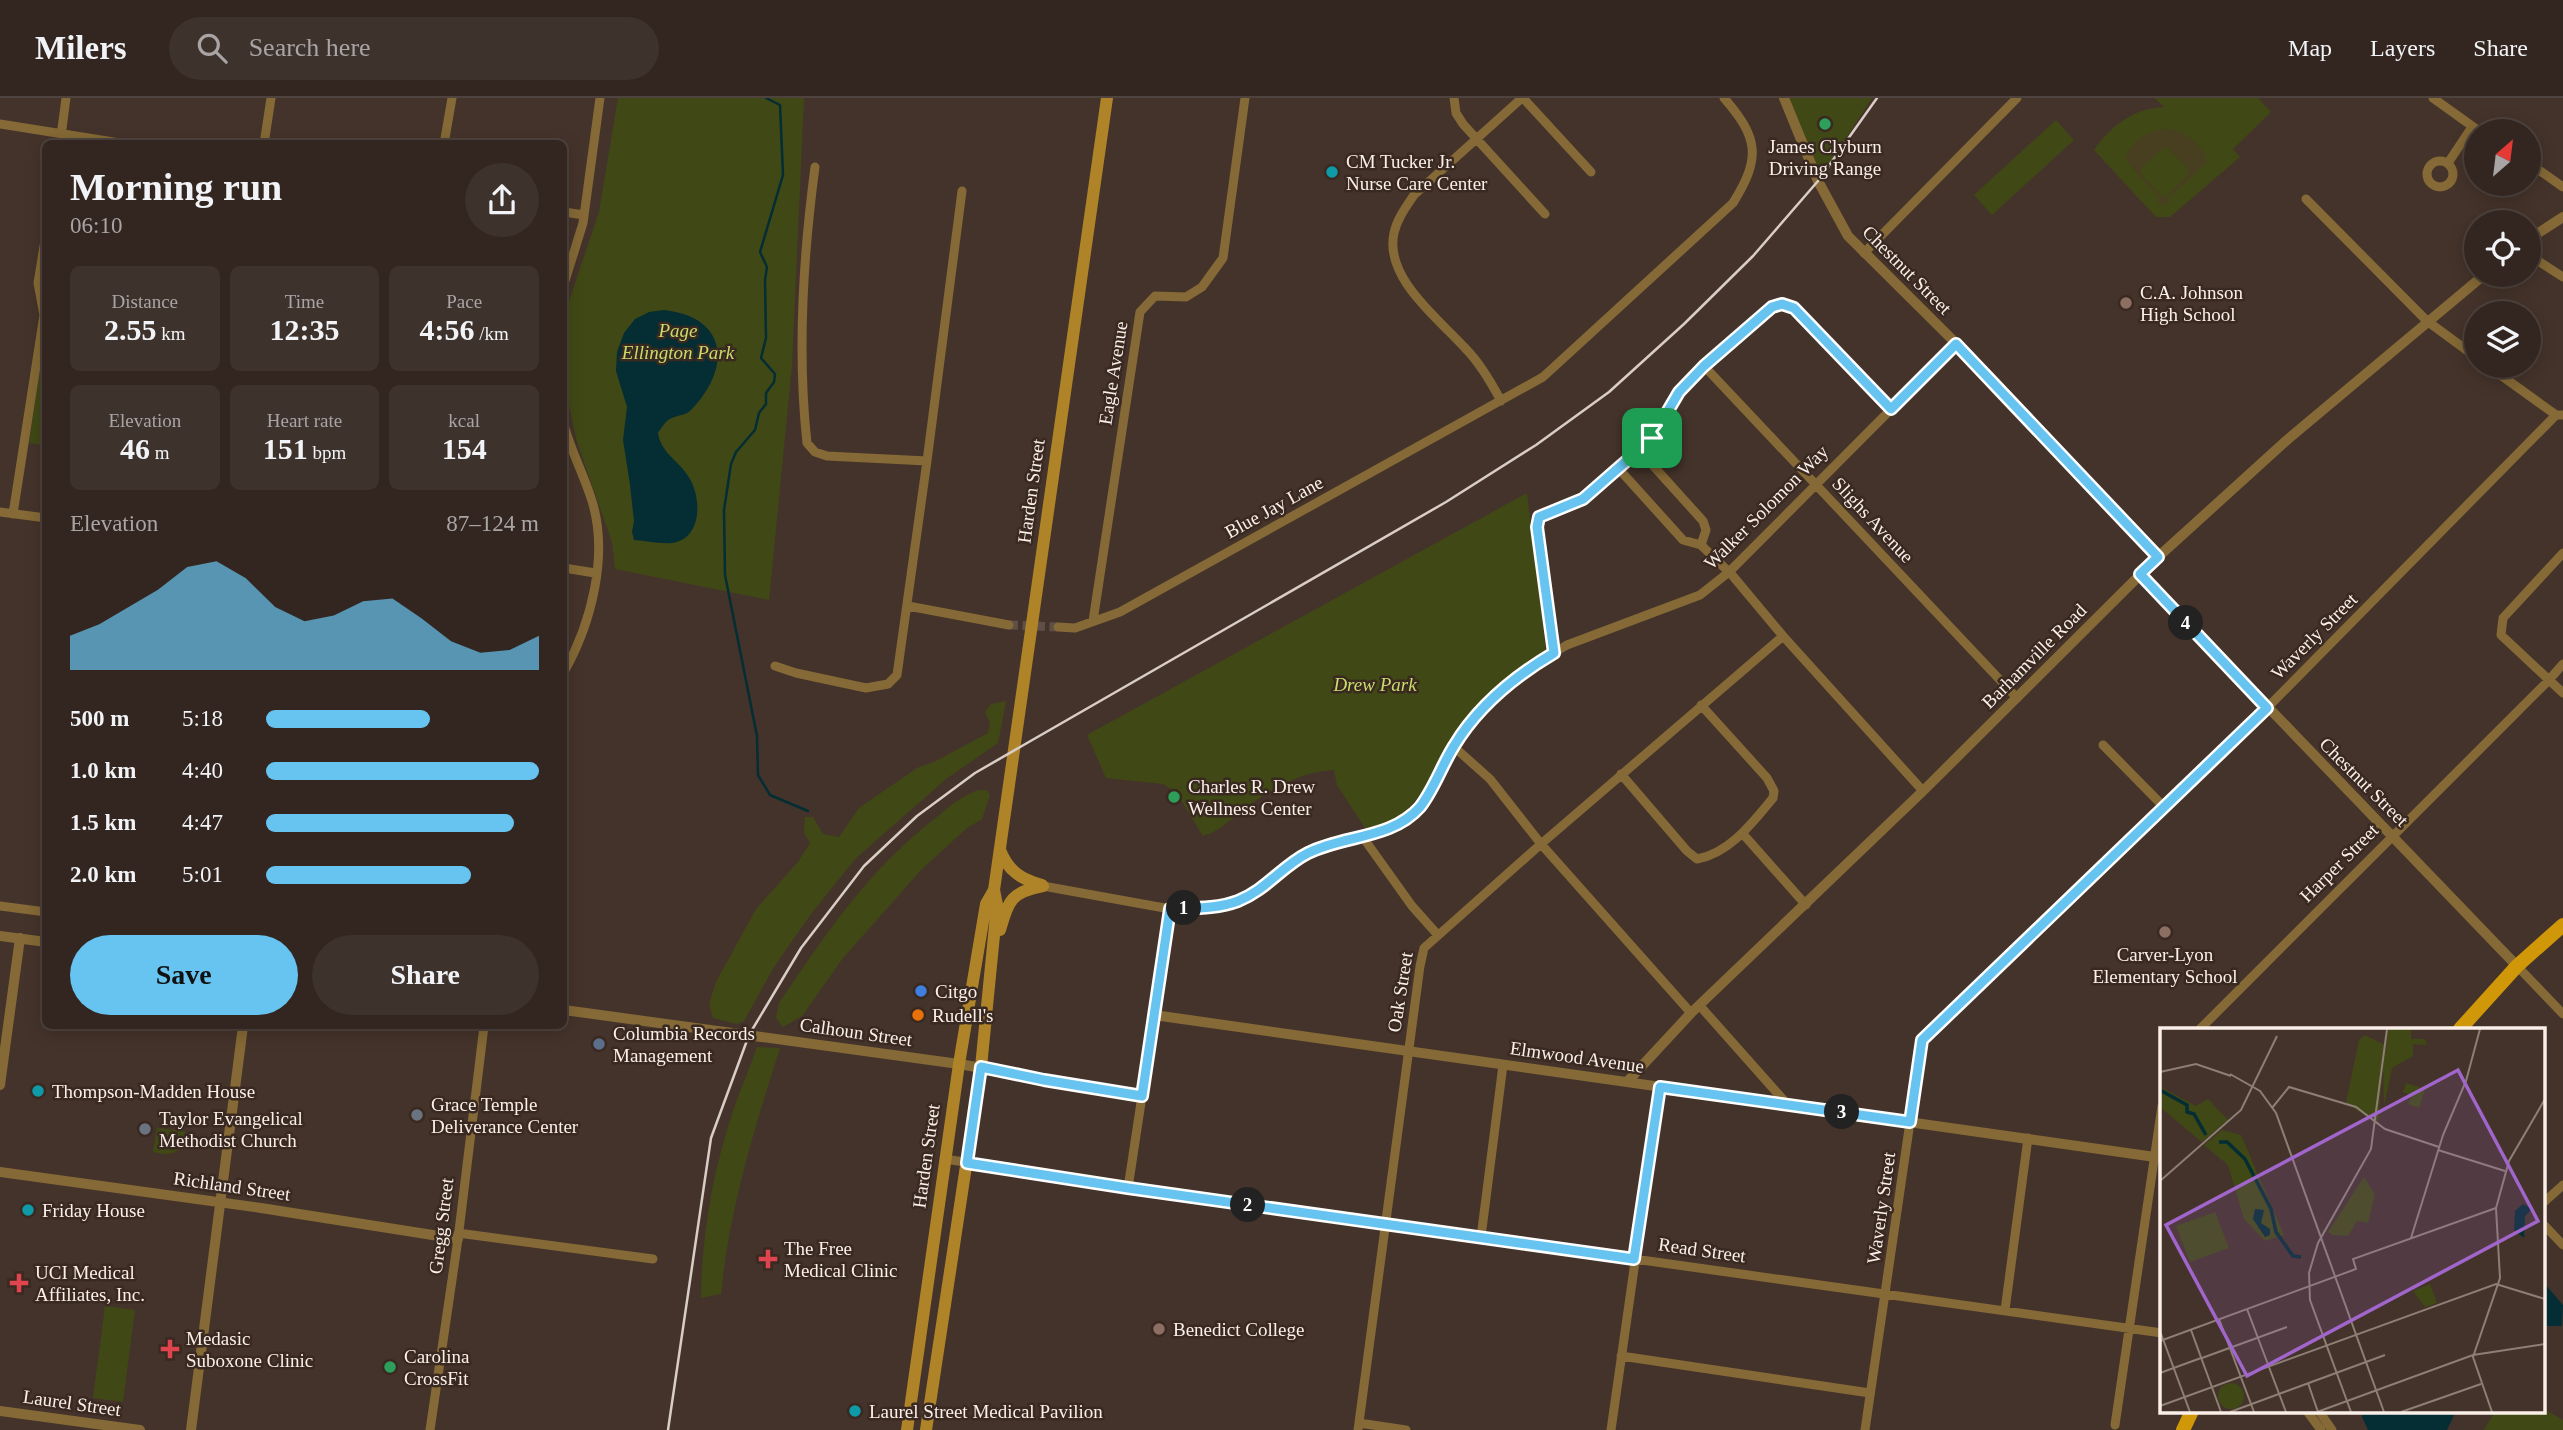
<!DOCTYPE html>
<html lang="en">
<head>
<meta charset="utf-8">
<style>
  body { margin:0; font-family:Georgia,serif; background:#3e322d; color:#f1f3f6; height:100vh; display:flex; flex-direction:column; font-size:26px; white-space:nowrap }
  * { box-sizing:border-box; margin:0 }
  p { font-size:23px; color:#a9a5a5 }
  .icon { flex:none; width:38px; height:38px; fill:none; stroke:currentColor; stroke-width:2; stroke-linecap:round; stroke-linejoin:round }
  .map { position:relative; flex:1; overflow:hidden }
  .sheet { position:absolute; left:42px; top:42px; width:525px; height:889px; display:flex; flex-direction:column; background:#332620; border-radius:10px; box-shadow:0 4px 18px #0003,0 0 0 2px #4e433e }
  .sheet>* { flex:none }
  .needle { width:46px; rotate:28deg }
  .controls { position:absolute; left:2464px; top:21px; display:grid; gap:14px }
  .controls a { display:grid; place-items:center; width:77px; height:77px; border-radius:50%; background:#332620; box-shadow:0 4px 18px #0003,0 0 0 2px #4e433e; font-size:35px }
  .pin { position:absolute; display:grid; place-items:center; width:60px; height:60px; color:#fff; margin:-30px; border-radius:14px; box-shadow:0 4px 10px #0006 }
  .km { position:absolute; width:35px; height:35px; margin:-18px; border-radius:50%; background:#222; color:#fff; font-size:19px; line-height:35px; text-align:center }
  .round { display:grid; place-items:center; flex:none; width:74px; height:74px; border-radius:37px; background:#3e322d }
  .head { display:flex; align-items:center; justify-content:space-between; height:119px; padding:0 28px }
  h1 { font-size:38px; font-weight:600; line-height:52px }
  .metrics { display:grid; grid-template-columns:repeat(3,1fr); gap:10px; height:119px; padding:7px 28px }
  .metrics div { display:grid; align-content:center; border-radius:10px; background:#3e322d; text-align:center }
  .metrics b { font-size:30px; font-weight:600 }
  .metrics small { font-size:19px; font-weight:400 }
  .metrics p { font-size:19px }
  .chart { height:196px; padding:14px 28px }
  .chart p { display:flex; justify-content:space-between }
  .chart svg { width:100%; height:126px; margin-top:7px; fill:#67c4f0; opacity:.7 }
  .cta { display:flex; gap:14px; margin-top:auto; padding:14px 28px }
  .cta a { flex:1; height:80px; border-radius:42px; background:#67c4f0; color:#111; font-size:28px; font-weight:600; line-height:80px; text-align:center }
  .cta a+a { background:#3e322d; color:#f1f3f6 }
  ul { padding:0 28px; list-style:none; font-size:23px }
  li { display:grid; grid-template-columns:112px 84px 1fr; align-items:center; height:52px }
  li i { height:18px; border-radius:9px; background:#67c4f0 }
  header { display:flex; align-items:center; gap:42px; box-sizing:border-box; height:98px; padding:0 35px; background:#332620; border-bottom:2px solid #4e433e }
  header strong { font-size:33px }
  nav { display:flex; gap:38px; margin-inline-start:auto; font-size:24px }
  .search { width:490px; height:63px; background:#3e322d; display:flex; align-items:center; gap:18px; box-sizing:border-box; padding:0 24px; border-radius:38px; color:#a9a5a5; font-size:26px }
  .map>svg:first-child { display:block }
  .green { fill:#404915 }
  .sand { fill:#473f1f; fill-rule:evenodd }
  .water { fill:#042d34 }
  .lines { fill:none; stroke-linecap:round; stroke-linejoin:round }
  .stream { stroke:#042d34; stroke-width:2.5 }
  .minor-tunnel { stroke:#5f4f47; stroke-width:9; stroke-dasharray:9 4.5; stroke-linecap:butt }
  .minor { stroke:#856936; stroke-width:9 }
  .tertiary { stroke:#856936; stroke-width:10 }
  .secondary { stroke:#af8429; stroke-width:12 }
  .primary { stroke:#d09808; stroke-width:14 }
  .rail { stroke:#d9cdc7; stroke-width:2.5 }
  .route-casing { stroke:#fff; stroke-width:14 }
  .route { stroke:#67c4f0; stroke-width:9 }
  .leisure-dot { fill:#2e9e5b; stroke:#392920; stroke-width:2.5 }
  .culture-dot { fill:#0f9aa8; stroke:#392920; stroke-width:2.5 }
  .education-dot { fill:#8d6e63; stroke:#392920; stroke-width:2.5 }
  .shop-dot { fill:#3f7fe0; stroke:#392920; stroke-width:2.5 }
  .food-dot { fill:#e8710a; stroke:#392920; stroke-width:2.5 }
  .service-dot { fill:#5c6f8a; stroke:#392920; stroke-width:2.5 }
  .worship-dot { fill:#6b7280; stroke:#392920; stroke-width:2.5 }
  .health-dot { fill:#e0444e; stroke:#392920; stroke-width:2.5 }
  .labels { text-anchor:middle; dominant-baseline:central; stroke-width:5; stroke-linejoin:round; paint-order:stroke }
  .poi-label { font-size:19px; fill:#faefe9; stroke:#392920; text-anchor:start }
  .street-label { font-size:19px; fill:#faefe9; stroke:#392920 }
  .park-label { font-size:19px; font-style:italic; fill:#c8dd6b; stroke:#392920 }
  .inset-river { fill:none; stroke:#042d34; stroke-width:3.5 }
  .inset-road { fill:none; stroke:#8d7e76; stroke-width:2 }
  .view { fill:#a166cc; fill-opacity:0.15; stroke:#a166cc; stroke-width:3.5 }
  .inset-edge { fill:none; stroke:#faefe9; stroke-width:3.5 }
</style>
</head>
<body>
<header>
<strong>Milers</strong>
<div class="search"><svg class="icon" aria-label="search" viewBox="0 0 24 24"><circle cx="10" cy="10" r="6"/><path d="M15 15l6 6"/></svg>Search here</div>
<nav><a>Map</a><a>Layers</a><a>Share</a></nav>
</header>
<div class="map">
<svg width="2563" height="1332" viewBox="0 0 2563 1332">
  <rect width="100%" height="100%" fill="#44332a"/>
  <!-- green -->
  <path class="green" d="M618,0H804L792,267L769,502L615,471L612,444L577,344L564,285V218L599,114Z
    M1784,0H1872L1818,83Z
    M2155,0H2258L2271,14L2233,51L2240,59L2170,119H2156L2094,52C2111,28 2134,10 2164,9Z
    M2056,22L2074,42L1992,117L1974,97Z
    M45,239V347L29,345Z
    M1527,395L1546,553C1514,573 1484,598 1461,629C1430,669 1424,722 1365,730L1337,687L1334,672C1301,673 1269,692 1244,711C1230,722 1220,733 1203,738L1176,694L1163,686L1106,680L1087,637Z
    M1006,603L998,645L946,681L855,761L811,816L774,869L744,923L737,926L713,920L709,906L716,884L756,811L798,764L810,745L804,735L805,719H813L823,736L839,739L859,710L917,670L936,663L988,635L990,625L985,614L991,606Z
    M978,692H987L990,697L982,721L967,730L921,772L843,860L802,918L783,929L776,920L779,905C828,833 868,772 938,718C951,707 962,698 978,692Z
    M757,949L780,950C754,1031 729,1112 721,1196L701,1200C702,1134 713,1072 734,1010C741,989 750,970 757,949Z
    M157,1030L185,1033C182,1055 174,1059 153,1054Z
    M105,1208L135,1212L123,1304L93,1300Z
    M2544,1311L2563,1322V1332H2484L2495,1313Z"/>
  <!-- sand -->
  <path class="sand" d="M2163,31C2184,31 2201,44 2207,65L2168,100L2167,106L2162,107L2158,104L2159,99L2125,62C2130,44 2145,35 2163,31ZM2168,50L2188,71V77L2166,98L2161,97L2141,75L2142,70L2162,51Z"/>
  <!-- water -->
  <path class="water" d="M664,212C728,219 732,270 691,312C685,318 681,316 672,320C666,322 662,329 658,335C661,355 678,362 688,378C702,398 703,441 672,445C660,446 646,443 634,442L632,434L634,423L630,387L623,342L627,309L616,273L617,254L624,235L635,221L649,214Z
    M2544,1185L2563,1207L2562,1228H2544Z
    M2363,1313H2456L2447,1332H2368L2362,1319Z"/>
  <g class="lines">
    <!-- stream -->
    <path class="stream" d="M766,0L780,7L783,77L760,154L767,169L765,182L766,240L761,260L775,276L774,284L766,295V306L759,315L755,332L736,354L731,366L724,412L725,477L757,638L758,677L770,697L808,713"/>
    <!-- minor-tunnel -->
    <path class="minor-tunnel" d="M1009,527L1058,529"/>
    <!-- minor -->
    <path class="minor" d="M1454,0L1456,15L1463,26L1545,116
      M1523,0L1591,74
      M2433,0L2479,33
      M0,26L126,46
      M60,46L66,0
      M264,46L271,0
      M444,46L452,0
      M2427 76a13 13 0 1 1 26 0a13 13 0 1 1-26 0Z
      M2448,65L2472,29
      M2529,65L2563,89
      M815,69C803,159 797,254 807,345L815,354L827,358L927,363
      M2306,101L2427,223L2476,259
      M564,114L584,117
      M1864,155L2017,0
      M2529,157L2563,179
      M564,186L583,125L600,0
      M1704,268L2017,600
      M2488,268L2556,317H2563
      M1501,303C1491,284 1480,265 1465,250C1439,221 1384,180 1394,135C1397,121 1406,109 1414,97L1522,0
      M564,327C571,353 584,377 592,403C609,458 591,526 564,574
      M1639,352L1703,423L1706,432L1701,447
      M1618,370L1683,442L1701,447L1732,477L1783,538L1923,693
      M0,414L46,420
      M13,416L44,217L38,185L46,136
      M2563,455L2503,520L2501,537L2563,595
      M564,470L595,475
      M908,508L1009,527
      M1093,523L1140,214L1155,198L1186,199L1202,189L1223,160L1245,0
      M1058,529L1075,530L1120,514L1543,279L1733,105C1761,60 1759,40 1724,0
      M1554,555L1537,429L1539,420L1583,401L1639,352L1652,340L1679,294L1704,268L1772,209L1782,206L1794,210L1891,311
      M775,568L796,575L866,590L888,586L897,577L927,363L962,93
      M2103,647L2164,709
      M1453,648L1490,681L1541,746L1691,915
      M1621,676L1687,753L1697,761C1730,755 1753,724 1773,700L1774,693L1767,680L1701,607
      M1743,736L1806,807
      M1362,738L1412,808L1437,836
      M1043,788L1170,811L1207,810L1235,804L1257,794L1286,768L1308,754L1384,733L1419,709L1453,648L1473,621L1501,592L1532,568L1567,547L1700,497L1729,474L1956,246
      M0,808L46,814
      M2517,868L2563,916
      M1700,908L1787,1006
      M1154,917L1170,811
      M2200,931L2548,583L2563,566
      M945,1061L1128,1090L2162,1235
      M1128,1090L1142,998
      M2544,1104L2563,1087
      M2544,1127L2563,1147
      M458,1135L653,1161
      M1481,1139L1503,967
      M2005,1212L2028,1040
      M1621,1258L1870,1295
      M2307,1313L2321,1332
      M2319,1313L2332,1332
      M1359,1325L1406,1332
      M2115,1327L2162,1008
      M430,1332L458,1141L484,928
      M1358,1332L1420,868L1424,850L1541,746L1783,538
      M1611,1332L1660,989
      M1865,1332L1922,942L2267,610L2556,317"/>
    <!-- tertiary -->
    <path class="tertiary" d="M1784,0L1818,83L1848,138L1992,281L2158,459
      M2529,141L2563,119
      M2140,476L2517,868
      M0,838L46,844
      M564,912L959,966L1142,998L1154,917L2162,1060
      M1627,984L1691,915L1923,693L2158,459L2287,342L2484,177
      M0,987L20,840
      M0,1074L261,1110L458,1141
      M0,1313L140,1332
      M191,1332L243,928"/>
    <!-- secondary -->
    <path class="secondary" d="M1000,752C1008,773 1021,781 1042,787
      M1000,832C1009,802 1011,794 1043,788
      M907,1332L959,966L986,806L994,792L1107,0
      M926,1332L981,969L997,807L994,792"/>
    <!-- primary -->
    <path class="primary" d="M2460,931L2517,868L2563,827
      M2183,1332L2192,1313"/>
    <!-- rail -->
    <path class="rail" d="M668,1332L711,1040L749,937L801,850L864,768L917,718L975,675L1446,404L1536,347L1609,294L1684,226L1753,158L1818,83L1877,0"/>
  </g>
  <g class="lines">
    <defs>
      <path id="route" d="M1782,206L1794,210L1891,311L1956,246L2158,459L2140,476L2267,610L1922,942L1910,1024L1660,989L1634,1161L1128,1090L967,1065L981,969L1044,982L1142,998L1170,811C1193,810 1217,811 1238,803C1266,792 1282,768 1308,755C1344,737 1392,741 1420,709C1434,691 1442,667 1454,648C1478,608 1515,578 1554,555L1537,429L1539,419L1583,401L1639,352L1652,340L1679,294L1704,268L1772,209Z"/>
    </defs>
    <!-- route casing -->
    <use href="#route" class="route-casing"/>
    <!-- route -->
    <use href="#route" class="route"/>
  </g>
  <!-- markers -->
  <g class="leisure-dot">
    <circle cx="1825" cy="26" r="7"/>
    <circle cx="1174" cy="699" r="7"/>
    <circle cx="390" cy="1269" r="7"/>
  </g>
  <g class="culture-dot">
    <circle cx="1332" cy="74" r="7"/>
    <circle cx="38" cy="993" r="7"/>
    <circle cx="28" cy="1112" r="7"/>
    <circle cx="855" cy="1313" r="7"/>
  </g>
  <g class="education-dot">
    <circle cx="2126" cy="205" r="7"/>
    <circle cx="2165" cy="834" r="7"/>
    <circle cx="1159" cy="1231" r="7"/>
  </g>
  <circle class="shop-dot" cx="921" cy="893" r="7"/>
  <circle class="food-dot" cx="918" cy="917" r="7"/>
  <circle class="service-dot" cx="599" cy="946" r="7"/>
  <g class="worship-dot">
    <circle cx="417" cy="1017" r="7"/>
    <circle cx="145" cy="1031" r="7"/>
  </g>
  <g class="health-dot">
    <path d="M764.5 1150.5h7v7h7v7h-7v7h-7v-7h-7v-7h7z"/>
    <path d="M15.5 1174.5h7v7h7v7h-7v7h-7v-7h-7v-7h7z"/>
    <path d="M166.5 1240.5h7v7h7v7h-7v7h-7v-7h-7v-7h7z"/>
  </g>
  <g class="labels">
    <!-- poi labels -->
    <g class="poi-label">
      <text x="1825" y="48" text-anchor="middle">James Clyburn<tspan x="1825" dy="22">Driving Range</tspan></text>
      <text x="1346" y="63">CM Tucker Jr.<tspan x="1346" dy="22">Nurse Care Center</tspan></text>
      <text x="2140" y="194">C.A. Johnson<tspan x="2140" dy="22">High School</tspan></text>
      <text x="1188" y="688">Charles R. Drew<tspan x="1188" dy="22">Wellness Center</tspan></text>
      <text x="2165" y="856" text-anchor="middle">Carver-Lyon<tspan x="2165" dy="22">Elementary School</tspan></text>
      <text x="935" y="893">Citgo</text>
      <text x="932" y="917">Rudell's</text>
      <text x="613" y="935">Columbia Records<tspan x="613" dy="22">Management</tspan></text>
      <text x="52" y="993">Thompson-Madden House</text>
      <text x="431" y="1006">Grace Temple<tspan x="431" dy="22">Deliverance Center</tspan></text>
      <text x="159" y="1020">Taylor Evangelical<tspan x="159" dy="22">Methodist Church</tspan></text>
      <text x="42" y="1112">Friday House</text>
      <text x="784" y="1150">The Free<tspan x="784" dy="22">Medical Clinic</tspan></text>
      <text x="35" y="1174">UCI Medical<tspan x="35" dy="22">Affiliates, Inc.</tspan></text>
      <text x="1173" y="1231">Benedict College</text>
      <text x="186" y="1240">Medasic<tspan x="186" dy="22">Suboxone Clinic</tspan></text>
      <text x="404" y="1258">Carolina<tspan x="404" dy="22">CrossFit</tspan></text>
      <text x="869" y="1313">Laurel Street Medical Pavilion</text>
    </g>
    <!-- street labels -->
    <g class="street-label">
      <text transform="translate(1907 172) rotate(45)">Chestnut Street</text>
      <text transform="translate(1113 275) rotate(-81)">Eagle Avenue</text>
      <text transform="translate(1031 393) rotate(-82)">Harden Street</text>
      <text transform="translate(1274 409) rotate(-29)">Blue Jay Lane</text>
      <text transform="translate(1766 409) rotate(-45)">Walker Solomon Way</text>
      <text transform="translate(1873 422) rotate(47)">Slighs Avenue</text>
      <text transform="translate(2314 538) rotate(-45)">Waverly Street</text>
      <text transform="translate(2034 558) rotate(-45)">Barhamville Road</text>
      <text transform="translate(2364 684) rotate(45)">Chestnut Street</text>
      <text transform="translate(2339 765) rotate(-45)">Harper Street</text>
      <text transform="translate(1400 894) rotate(-81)">Oak Street</text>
      <text transform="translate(856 934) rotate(8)">Calhoun Street</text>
      <text transform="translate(1577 959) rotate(8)">Elmwood Avenue</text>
      <text transform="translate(926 1058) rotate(-82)">Harden Street</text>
      <text transform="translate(232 1088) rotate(8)">Richland Street</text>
      <text transform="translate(1881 1110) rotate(-82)">Waverly Street</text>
      <text transform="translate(441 1128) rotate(-83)">Gregg Street</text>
      <text transform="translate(1702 1152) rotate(8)">Read Street</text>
      <text transform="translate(72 1305) rotate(8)">Laurel Street</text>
    </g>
    <!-- park labels -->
    <g class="park-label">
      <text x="678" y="232">Page<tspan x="678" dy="22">Ellington Park</tspan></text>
      <text x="1375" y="586">Drew Park</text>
    </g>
  </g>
  <!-- overview -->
  <g transform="translate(2160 930)">
    <rect width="385" height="385" fill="#44332a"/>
    <path d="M228,1H251V11H265L267,17L253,16V28L232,40L224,78L223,38L218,96L186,75L199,12L205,7L225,17V24ZM246,55L265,61L259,80L248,76L252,67L243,64ZM0,59L36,78L48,71L68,92L42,114L0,79ZM62,102L81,107L124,207L105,213L84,191L68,137L44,117ZM204,149L215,166L208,195L197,193L188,208L173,207L168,204ZM55,184L69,220L30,234L16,198ZM270,256L277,275L265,279L253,263ZM58 368a13 13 0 1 1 26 0a13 13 0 1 1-26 0Z" fill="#404915"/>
    <path d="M363,176L372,181L365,188L364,210L354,202L355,183ZM95,181L104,182L101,195L110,201V207L105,209L93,191Z" fill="#042d34"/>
    <path class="inset-river" d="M0,62L27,77V84L34,86L46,107M59,114H67L85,131L111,181L116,204L133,228L141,229"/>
    <path class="inset-road" d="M0,44L36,36L71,48M70,46L100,63L116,85L224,384M112,80L129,59L196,79L225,101L279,119M278,122L345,143M0,153L81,82L117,8M251,210L283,107L306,53L320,1M87,281L126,384M59,291L94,384M31,302L61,384M0,303L30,384M0,313L196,241L193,231L336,180M42,330L127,299M0,345L41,330M148,355L158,384M0,378L336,256L385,271M70,384L225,327M157,384L313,327L385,316M191,384L150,272L149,245L158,215L211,121L227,1M241,384L321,356M332,384L313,329L340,250L336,180L349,133L385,71"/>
    <path class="view" d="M298,42L378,193L87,348L6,197Z"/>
    <rect width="385" height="385" class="inset-edge"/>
  </g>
</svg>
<div class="controls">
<a><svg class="needle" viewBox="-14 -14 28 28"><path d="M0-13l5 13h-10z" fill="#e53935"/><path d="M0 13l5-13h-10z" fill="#a9a5a5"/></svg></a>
<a><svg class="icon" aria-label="locate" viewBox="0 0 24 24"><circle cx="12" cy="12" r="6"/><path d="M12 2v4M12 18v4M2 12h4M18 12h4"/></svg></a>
<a><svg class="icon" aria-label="layers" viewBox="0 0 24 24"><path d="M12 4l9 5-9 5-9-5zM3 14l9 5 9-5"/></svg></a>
</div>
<div class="pin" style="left:1652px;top:340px;background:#1e9e55"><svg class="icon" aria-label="arrive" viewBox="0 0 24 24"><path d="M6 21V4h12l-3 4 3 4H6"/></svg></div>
<b class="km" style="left:1184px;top:810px">1</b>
<b class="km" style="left:1248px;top:1107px">2</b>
<b class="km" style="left:1842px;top:1014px">3</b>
<b class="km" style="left:2186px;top:525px">4</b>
<section class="sheet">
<div class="head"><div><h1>Morning run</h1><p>06:10</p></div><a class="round"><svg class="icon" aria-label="share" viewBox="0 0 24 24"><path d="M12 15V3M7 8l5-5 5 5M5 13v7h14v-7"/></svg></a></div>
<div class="metrics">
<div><p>Distance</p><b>2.55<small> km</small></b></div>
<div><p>Time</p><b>12:35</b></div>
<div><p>Pace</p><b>4:56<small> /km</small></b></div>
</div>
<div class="metrics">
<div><p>Elevation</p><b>46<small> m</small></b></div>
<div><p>Heart rate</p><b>151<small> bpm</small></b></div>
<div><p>kcal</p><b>154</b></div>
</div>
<div class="chart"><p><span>Elevation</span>87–124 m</p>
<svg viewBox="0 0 160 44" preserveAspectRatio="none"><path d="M0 44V32L10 28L20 22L30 16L40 8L50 6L60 12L70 22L80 27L90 25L100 20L110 19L120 26L130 34L140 38L150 37L160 32V44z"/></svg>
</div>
<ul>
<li><b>500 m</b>5:18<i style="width:60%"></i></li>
<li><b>1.0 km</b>4:40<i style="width:100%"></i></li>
<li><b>1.5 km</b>4:47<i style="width:91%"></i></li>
<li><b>2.0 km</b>5:01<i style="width:75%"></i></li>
</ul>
<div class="cta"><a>Save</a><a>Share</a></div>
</section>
</div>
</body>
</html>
